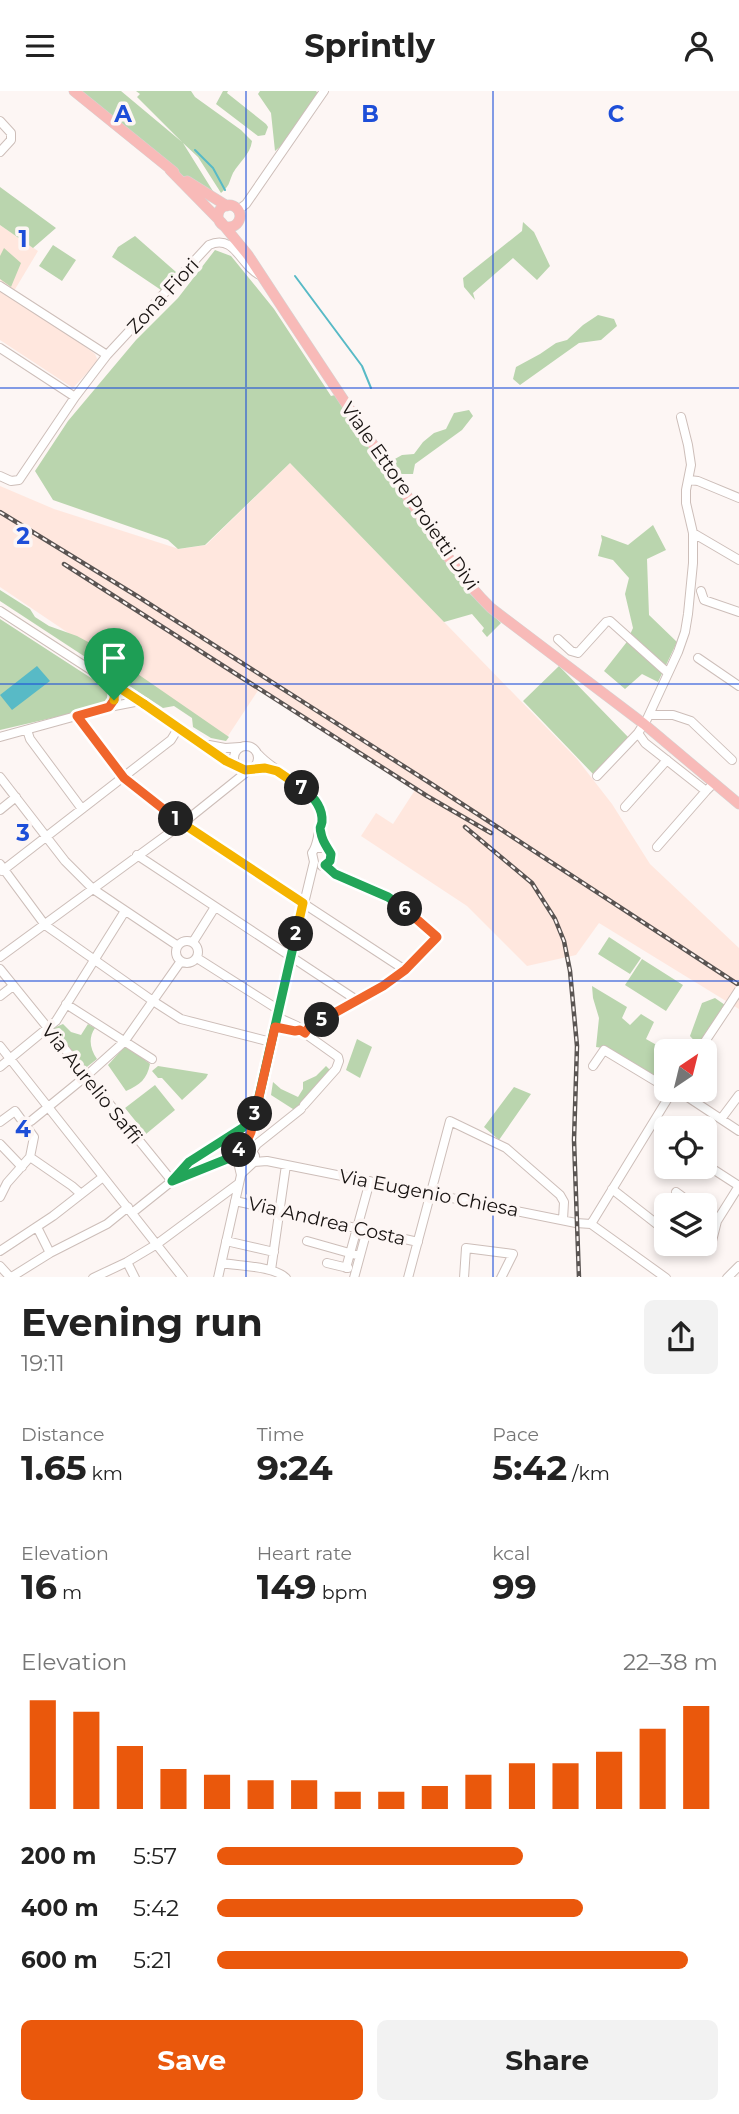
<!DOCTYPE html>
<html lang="en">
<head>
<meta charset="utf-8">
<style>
  body { margin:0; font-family:Montserrat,sans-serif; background:#f2f2f2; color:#222; height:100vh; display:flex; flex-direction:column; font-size:26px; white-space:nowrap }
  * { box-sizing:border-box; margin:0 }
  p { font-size:23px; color:#767676 }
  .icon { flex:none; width:38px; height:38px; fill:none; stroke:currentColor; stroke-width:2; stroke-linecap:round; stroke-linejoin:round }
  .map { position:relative; height:1186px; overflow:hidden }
  .details { display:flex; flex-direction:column; background:#fff; flex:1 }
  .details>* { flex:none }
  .needle { width:46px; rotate:35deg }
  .tools { position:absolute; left:654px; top:948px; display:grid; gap:14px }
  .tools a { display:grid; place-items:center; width:63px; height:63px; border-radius:10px; background:#fff; box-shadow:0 4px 10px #0003; font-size:35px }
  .pin { position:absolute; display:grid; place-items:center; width:60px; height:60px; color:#fff; margin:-72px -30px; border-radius:50% 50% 50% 0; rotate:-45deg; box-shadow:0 0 7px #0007 }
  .pin .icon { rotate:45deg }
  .km { position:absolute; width:35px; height:35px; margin:-18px; border-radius:50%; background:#222; color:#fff; font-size:19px; line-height:35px; text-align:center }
  .round { display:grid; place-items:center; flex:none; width:74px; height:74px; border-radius:10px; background:#f2f2f2 }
  .summary { display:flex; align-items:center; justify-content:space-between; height:119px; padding:0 21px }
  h1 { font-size:38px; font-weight:700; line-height:52px }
  .stats { display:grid; grid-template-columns:repeat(3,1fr); gap:10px; height:119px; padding:7px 21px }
  .stats div { display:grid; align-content:center }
  .stats b { font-size:35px; font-weight:700 }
  .stats small { font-size:19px; font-weight:400 }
  .stats p { font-size:19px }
  .chart { height:196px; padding:14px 21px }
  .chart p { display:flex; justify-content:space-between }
  .chart svg { width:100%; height:126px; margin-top:7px; stroke:#ea580c; stroke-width:6 }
  .cta { display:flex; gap:14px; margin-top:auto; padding:14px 21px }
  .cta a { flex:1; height:80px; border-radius:10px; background:#ea580c; color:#fff; font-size:28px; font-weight:700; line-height:80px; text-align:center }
  .cta a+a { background:#f2f2f2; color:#222 }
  ul { padding:0 21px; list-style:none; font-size:23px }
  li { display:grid; grid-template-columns:112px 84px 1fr; align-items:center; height:52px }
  li i { height:18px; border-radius:9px; background:#ea580c }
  header { display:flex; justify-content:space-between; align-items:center; height:91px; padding:0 21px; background:#fff; font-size:32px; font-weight:700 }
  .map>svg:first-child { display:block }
  .built { fill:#ffe7de }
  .green { fill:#bad5ae }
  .water { fill:#58bac6 }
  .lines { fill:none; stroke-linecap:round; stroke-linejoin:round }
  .stream { stroke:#58bac6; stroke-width:2 }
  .minor-casing { stroke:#cdbeb9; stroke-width:10 }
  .major-casing { stroke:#d5d5d4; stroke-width:11 }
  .minor { stroke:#fff; stroke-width:8 }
  .major { stroke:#f8bab8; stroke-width:10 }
  .rail-casing { stroke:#5a5452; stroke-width:4.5 }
  .rail { stroke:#fdf6f4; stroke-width:2; stroke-dasharray:5; stroke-linecap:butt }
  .minor-bridge-casing { stroke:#cdbeb9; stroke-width:10; stroke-linecap:butt }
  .minor-bridge { stroke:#fff; stroke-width:8 }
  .split-1-casing { stroke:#fff; stroke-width:14 }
  .split-2-casing { stroke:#fff; stroke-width:14 }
  .split-3-casing { stroke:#fff; stroke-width:14 }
  .split-4-casing { stroke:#fff; stroke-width:14 }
  .split-5-casing { stroke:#fff; stroke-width:14 }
  .split-6-casing { stroke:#fff; stroke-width:14 }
  .split-7-casing { stroke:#fff; stroke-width:14 }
  .split-8-casing { stroke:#fff; stroke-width:14 }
  .split-9-casing { stroke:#fff; stroke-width:14 }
  .split-1 { stroke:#f0652b; stroke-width:9 }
  .split-2 { stroke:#f5b400; stroke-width:9 }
  .split-3 { stroke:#22a559; stroke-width:9 }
  .split-4 { stroke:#22a559; stroke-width:9 }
  .split-5 { stroke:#f0652b; stroke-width:9 }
  .split-6 { stroke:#f0652b; stroke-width:9 }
  .split-7 { stroke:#22a559; stroke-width:9 }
  .split-8 { stroke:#f5b400; stroke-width:9 }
  .split-9 { stroke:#f5b400; stroke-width:9 }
  .grid { fill:none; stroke:#1d4ed8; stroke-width:2; stroke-opacity:0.55 }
  .labels { text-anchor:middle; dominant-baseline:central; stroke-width:7; stroke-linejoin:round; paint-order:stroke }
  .street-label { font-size:19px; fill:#181311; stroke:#fdf6f4 }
  .grid-label { font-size:23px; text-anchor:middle; font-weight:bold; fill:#1d4ed8; stroke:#fdf6f4; stroke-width:7; stroke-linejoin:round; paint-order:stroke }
</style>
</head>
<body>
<header><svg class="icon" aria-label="menu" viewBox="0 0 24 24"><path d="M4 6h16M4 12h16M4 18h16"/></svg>Sprintly<svg class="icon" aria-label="person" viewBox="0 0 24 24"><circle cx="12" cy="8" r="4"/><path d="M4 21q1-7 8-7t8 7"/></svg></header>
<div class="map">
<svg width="739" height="1187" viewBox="0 0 739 1187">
  <rect width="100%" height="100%" fill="#fdf6f4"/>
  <!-- built -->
  <path class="built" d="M0,134L38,160L14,200L0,190Z
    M0,200L64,240L95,263L98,270L73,297L0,249Z
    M290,372L577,668L612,713L650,773L739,857V918L599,832L576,864L527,875L467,815L361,745L376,722L393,733L415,699L259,598L226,648L0,496V395L54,418L179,458L206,454Z"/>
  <!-- green -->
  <path class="green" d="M80,0H121L182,51L137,6L140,3L136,0H191L195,6L241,39L252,50C250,64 240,70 233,82C228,93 231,93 221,102L198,66L183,52L216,105L170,77Z
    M223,0H228L227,2L266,33L268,36L265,44L258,45L216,13Z
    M260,0H316L318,2L290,47L275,60L271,22L258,3Z
    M0,96L56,137L33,157L0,134Z
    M523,131L534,141L550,175L537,189L513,167L473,202L475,209L464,196L463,187L522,140Z
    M135,145L176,181L161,199L112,166L118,156Z
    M53,154L76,169L62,190L39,175Z
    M4,157L21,172L11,196L0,188V165Z
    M215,159L231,165L274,218L331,305L335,304L467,500L501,532L487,546L482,540L484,537L472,523L444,531L290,372L205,454L178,458L168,449L53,409L35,380L68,330L136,249L178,207Z
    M598,224L614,228L617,235L601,249L579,252L520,294L513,288L516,276L540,263L556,252L567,249L583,234Z
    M469,319L473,325L462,339L415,373L413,383H399L393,369L402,364L414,363L423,351L434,342L446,338L454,322Z
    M653,434L666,459L647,468L649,524L677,551L658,591L642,583L625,598L604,580L626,552L633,537L625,503L629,487L613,469L598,465L602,449L601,444L628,454Z
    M0,499L30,518L35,526L49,535L77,545L103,559L229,646L226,650L211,647L193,636L192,627L174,615L163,617L0,510Z
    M0,528L108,598V609L112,613L0,639Z
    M559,575L629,647L594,684L523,610Z
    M609,846L641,867L630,883L598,863Z
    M642,868L683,894L666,920L625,894Z
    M592,895L627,916L622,927L630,934L641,923L654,931L646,948L669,961H667L665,978L654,987L609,958L596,956L599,927L593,907Z
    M715,907L725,914L699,955L690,945L702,912Z
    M63,933L71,941L81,944L88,933L95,937C88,947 90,958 97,968L83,979L51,938Z
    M357,948L372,956L360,987L346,979Z
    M126,954L150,973C147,988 140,994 126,1000L108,974Z
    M158,975L208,983L206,987L182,1009L162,987H158L152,980Z
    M326,975L330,979L296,1020L271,1004L273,991L281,998L298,1006L303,998V991L316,985Z
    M155,994L175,1019L146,1043L125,1017Z
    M514,996L531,1003L499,1049L484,1036Z"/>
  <!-- water -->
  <path class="water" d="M37,575L50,590L12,619L0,604Z"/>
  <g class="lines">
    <!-- stream -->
    <path class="stream" d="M195,59L213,77L225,99
      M295,185L362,275L371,297"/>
    <defs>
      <path id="minor" d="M0,30L11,42V49L0,61
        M238,119L246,113L324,0
        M0,195L107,264
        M0,257L75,306
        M681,326L688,354L691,374L686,399V412L693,442V472L688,523L685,541L678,561L647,628L638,642L645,652L706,700L714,692
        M0,385L11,390L19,389L75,306L107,264L209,154C235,142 241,176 260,184
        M689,389L698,390L739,407
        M693,442L739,469
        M701,500L704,509L739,521
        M0,520L162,625L226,670L237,674
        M558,548L571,560L578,562L606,531L610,530L668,582
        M698,567L739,595
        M109,616L140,610
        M649,624H673L691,630L732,669
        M77,625L124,687L173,727L405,879
        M27,639L30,648L82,718
        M0,646L109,616L114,609L115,594
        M209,654L225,657L240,656
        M234 667a12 12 0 1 1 24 0a12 12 0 1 1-24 0Z
        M597,685L638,642
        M0,686L65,770L93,798L178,855
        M625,716L667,669
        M0,719L16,706
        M657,756L706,700
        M316,757H327L331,763L330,770L322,775
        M137,764L358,910
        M0,773L45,834L153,910L181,928L271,951
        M2,780L171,649L179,636
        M176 861a11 11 0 1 1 22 0a11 11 0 1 1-22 0Z
        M193,851L215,816
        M0,866L183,732L249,679
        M197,867L279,919
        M0,878L172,1090
        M0,905L13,895
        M66,913L152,968
        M275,936L295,940L300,939L297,935L277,926
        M300,939L338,966L339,970L336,978L304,1014
        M305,942L309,936L383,895L405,879L437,846C422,832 407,818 390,806C369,793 344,790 325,774
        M0,955L183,1187
        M698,961L726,919
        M593,975L604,959L667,997
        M0,976L56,930L125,820
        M677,999L739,1040
        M721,1028L739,1004
        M31,1030L85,986L124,951L181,870
        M0,1031L15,1020L34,1046L30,1066
        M0,1053L22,1076
        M250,1057L251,1041L264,978L314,771L312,762C317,755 317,749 319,741C329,695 283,691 258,663
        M253,1059L257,1053L301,1018
        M254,1071L267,1070L576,1132L591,1133
        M705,1073L739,1095
        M241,1083L254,1071L255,1065L250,1057H241L238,1061L237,1069L243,1074H249
        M174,1089L237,1064
        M612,1098L667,1141
        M676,1101L695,1115
        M0,1106L7,1092L30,1066L72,1095L81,1103
        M235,1110L418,1151
        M132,1122L172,1090L189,1071L247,1034L253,1026
        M705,1122L717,1130
        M591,1133L673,999
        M591,1133L666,1187
        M37,1136L50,1162
        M226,1150L274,1161
        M307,1150L360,1165
        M687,1153L710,1158L717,1130L739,1095
        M0,1160L53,1125L103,1086
        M127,1171L135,1187
        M222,1172C239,1175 274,1175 286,1187
        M327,1172L348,1177
        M0,1175L10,1186
        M346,1177L370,1090
        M271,1179L286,1074
        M10,1187L50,1162L107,1133L128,1116
        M93,1187L127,1171L157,1153L238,1093
        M218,1187L241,1084L238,1071
        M354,1187L367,1139
        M408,1187L450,1030L506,1057L560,1104L564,1111L563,1129
        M464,1187L466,1157L513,1163L501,1187
        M727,1187L739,1175"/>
      <path id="major" d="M74,0L174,81
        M170,79L221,131L248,164C295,236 343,308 390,379C421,425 452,479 491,517L644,633L739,713
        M187,90L227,115
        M218 125a11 11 0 1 1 22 0a11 11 0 1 1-22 0Z"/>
    </defs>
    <!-- minor casing -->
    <use href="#minor" class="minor-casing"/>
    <!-- major casing -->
    <use href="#major" class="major-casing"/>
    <!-- minor -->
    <use href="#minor" class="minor"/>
    <!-- major -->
    <use href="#major" class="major"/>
    <defs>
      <path id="rail" d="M0,421L137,505L430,692L739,894
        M64,473L427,705L491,742
        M465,736L532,792L555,828L564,850L570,880L577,955L574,1049L579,1187"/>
    </defs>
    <!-- rail casing -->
    <use href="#rail" class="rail-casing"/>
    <!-- rail -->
    <use href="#rail" class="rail"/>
    <defs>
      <path id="minor-bridge" d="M726,919L739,899"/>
    </defs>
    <!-- minor-bridge casing -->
    <use href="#minor-bridge" class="minor-bridge-casing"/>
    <!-- minor-bridge -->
    <use href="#minor-bridge" class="minor-bridge"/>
  </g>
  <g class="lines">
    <defs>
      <path id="split-1" d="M114,609L109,616L77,625L124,687L176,728"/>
      <path id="split-2" d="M176,728L303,812L296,843"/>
      <path id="split-3" d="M255,1023L296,843"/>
      <path id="split-4" d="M239,1059L237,1064L172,1090L189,1071L247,1034L255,1023"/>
      <path id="split-5" d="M239,1059L244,1056L251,1041L275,936L295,940L300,939L305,942L309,936L322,929"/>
      <path id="split-6" d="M322,929L383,895L405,879L437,846L405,818"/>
      <path id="split-7" d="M302,697C313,705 323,716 322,731C320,740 319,733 321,742C322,750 327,756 331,763L330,770L325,774L335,783L388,806L405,818"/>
      <path id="split-8" d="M144,613L226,670L245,679L265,677L277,680L302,697"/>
      <path id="split-9" d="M114,609L115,594L144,613"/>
    </defs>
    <!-- split-1 casing -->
    <use href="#split-1" class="split-1-casing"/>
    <!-- split-2 casing -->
    <use href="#split-2" class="split-2-casing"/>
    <!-- split-3 casing -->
    <use href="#split-3" class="split-3-casing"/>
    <!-- split-4 casing -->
    <use href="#split-4" class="split-4-casing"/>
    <!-- split-5 casing -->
    <use href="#split-5" class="split-5-casing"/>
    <!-- split-6 casing -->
    <use href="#split-6" class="split-6-casing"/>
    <!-- split-7 casing -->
    <use href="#split-7" class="split-7-casing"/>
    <!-- split-8 casing -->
    <use href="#split-8" class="split-8-casing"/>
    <!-- split-9 casing -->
    <use href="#split-9" class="split-9-casing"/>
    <!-- split-1 -->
    <use href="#split-1" class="split-1"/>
    <!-- split-2 -->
    <use href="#split-2" class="split-2"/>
    <!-- split-3 -->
    <use href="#split-3" class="split-3"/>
    <!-- split-4 -->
    <use href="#split-4" class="split-4"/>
    <!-- split-5 -->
    <use href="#split-5" class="split-5"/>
    <!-- split-6 -->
    <use href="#split-6" class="split-6"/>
    <!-- split-7 -->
    <use href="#split-7" class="split-7"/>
    <!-- split-8 -->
    <use href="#split-8" class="split-8"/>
    <!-- split-9 -->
    <use href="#split-9" class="split-9"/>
  </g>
  <!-- grid -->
  <path class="grid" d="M246,0V1187M493,0V1187M0,297H739M0,593H739M0,890H739"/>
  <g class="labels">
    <!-- street labels -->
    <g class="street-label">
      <text transform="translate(163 205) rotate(-47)">Zona Fiori</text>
      <text transform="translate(410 405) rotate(55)">Viale Ettore Proietti Divi</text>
      <text transform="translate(92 993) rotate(51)">Via Aurelio Saffi</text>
      <text transform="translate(429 1102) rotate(11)">Via Eugenio Chiesa</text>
      <text transform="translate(327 1130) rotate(13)">Via Andrea Costa</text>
    </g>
  </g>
  <g class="grid-label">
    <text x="123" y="31">A</text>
    <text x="370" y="31">B</text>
    <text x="616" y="31">C</text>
    <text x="23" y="156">1</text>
    <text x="23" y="453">2</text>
    <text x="23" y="750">3</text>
    <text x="23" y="1046">4</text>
  </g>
</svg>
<div class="tools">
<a><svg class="needle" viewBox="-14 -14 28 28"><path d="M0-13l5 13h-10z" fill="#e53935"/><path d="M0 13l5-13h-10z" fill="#767676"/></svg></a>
<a><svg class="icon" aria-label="locate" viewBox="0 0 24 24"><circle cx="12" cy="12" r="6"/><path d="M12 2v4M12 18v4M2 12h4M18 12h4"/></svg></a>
<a><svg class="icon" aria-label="layers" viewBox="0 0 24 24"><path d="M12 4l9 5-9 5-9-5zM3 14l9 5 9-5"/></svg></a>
</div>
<div class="pin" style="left:114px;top:609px;background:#1e9e55"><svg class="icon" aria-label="arrive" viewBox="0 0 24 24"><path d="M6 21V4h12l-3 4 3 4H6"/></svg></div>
<b class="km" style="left:176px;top:728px">1</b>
<b class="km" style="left:296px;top:843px">2</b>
<b class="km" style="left:255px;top:1023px">3</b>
<b class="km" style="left:239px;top:1059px">4</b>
<b class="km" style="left:322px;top:929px">5</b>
<b class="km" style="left:405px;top:818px">6</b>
<b class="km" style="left:302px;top:697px">7</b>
</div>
<section class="details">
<div class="summary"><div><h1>Evening run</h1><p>19:11</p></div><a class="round"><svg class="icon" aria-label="share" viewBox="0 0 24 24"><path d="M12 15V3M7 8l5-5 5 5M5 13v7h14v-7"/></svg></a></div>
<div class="stats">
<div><p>Distance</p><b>1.65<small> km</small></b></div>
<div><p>Time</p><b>9:24</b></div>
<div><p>Pace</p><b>5:42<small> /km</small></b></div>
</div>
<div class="stats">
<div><p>Elevation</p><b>16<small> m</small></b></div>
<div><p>Heart rate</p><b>149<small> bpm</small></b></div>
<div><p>kcal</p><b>99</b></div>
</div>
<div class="chart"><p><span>Elevation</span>22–38 m</p>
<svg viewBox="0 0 160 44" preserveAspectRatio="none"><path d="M5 44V6M15 44V10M25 44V22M35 44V30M45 44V32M55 44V34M65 44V34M75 44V38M85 44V38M95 44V36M105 44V32M115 44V28M125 44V28M135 44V24M145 44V16M155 44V8"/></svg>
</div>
<ul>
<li><b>200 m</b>5:57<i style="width:61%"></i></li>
<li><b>400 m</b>5:42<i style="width:73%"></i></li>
<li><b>600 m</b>5:21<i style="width:94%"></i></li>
</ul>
<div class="cta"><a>Save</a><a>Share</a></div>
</section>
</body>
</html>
